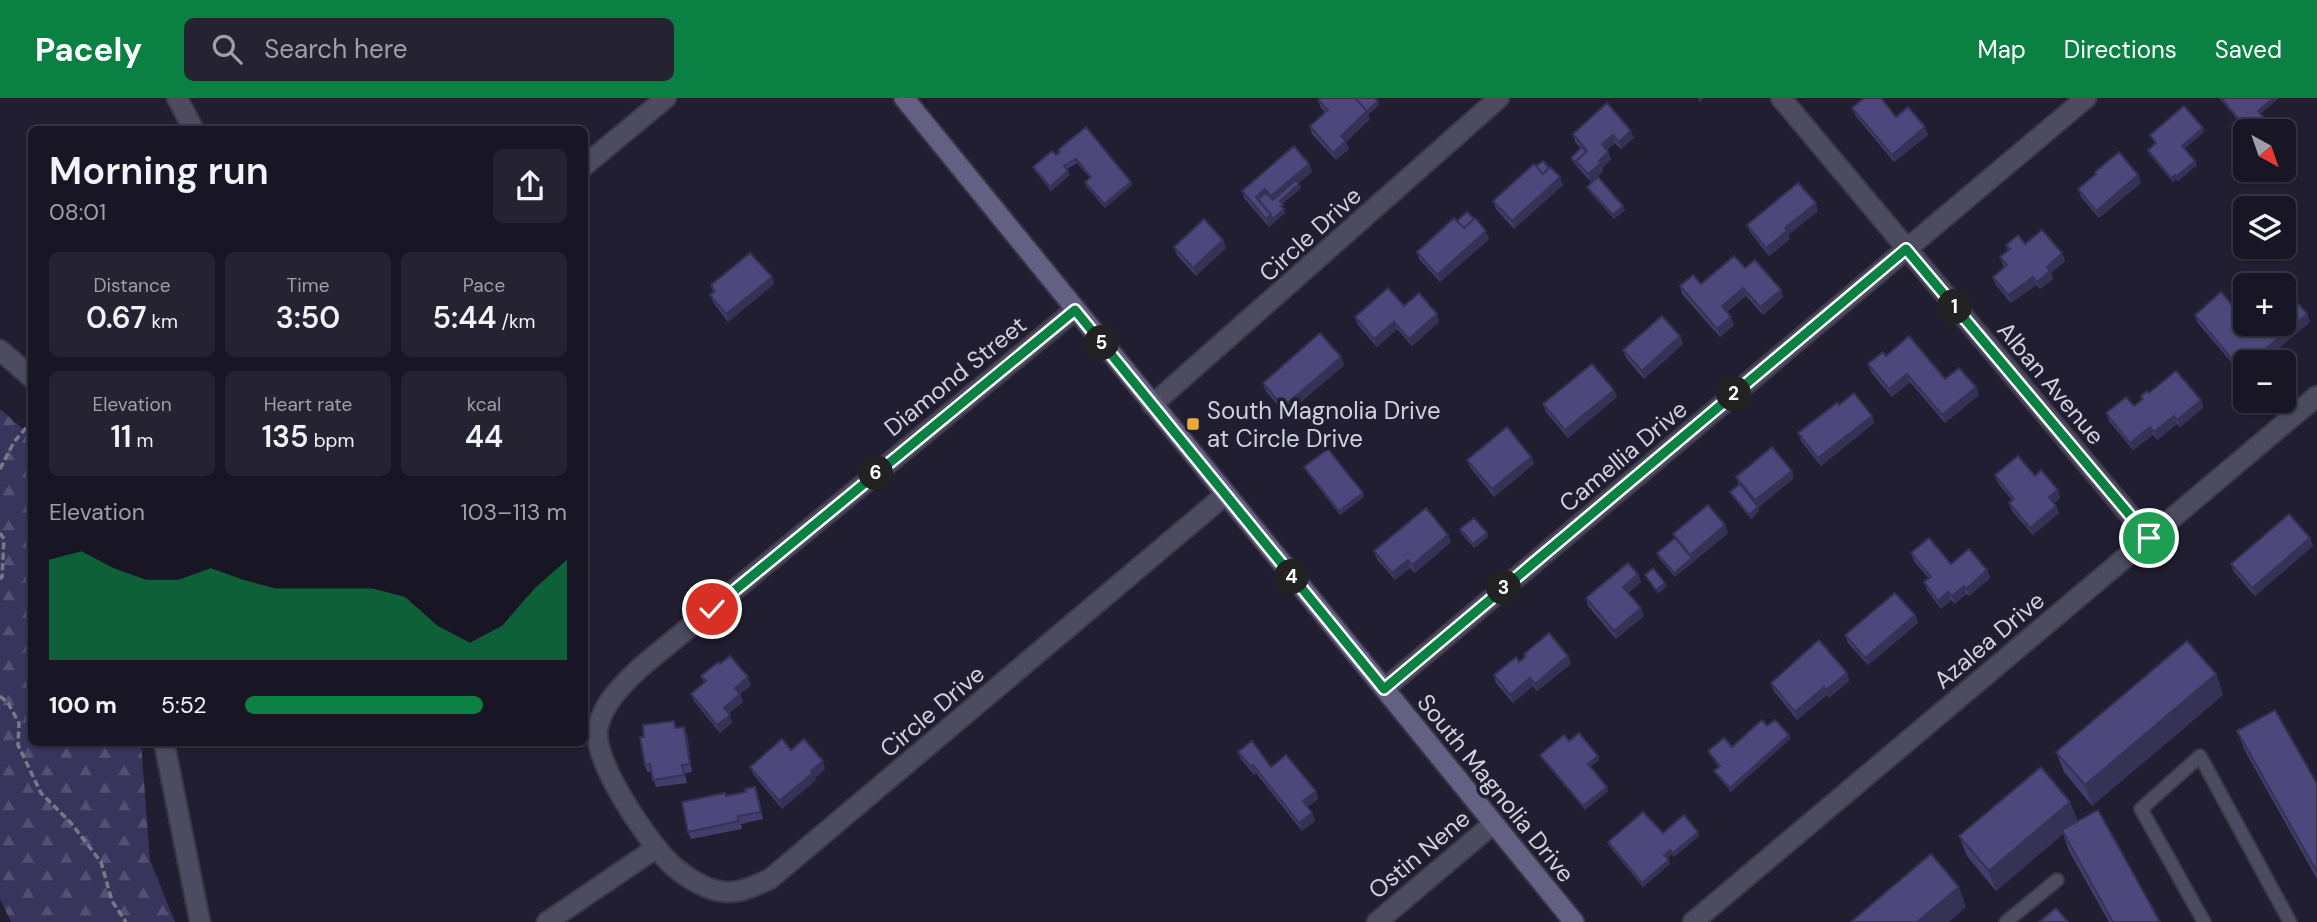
<!DOCTYPE html>
<html lang="en">
<head>
<meta charset="utf-8">
<style>
  body { margin:0; font-family:"DM Sans",sans-serif; background:#252331; color:#f1f3f6; height:100vh; display:flex; flex-direction:column; font-size:26px; white-space:nowrap }
  * { box-sizing:border-box; margin:0 }
  p { font-size:23px; color:#9f9fa6 }
  .icon { flex:none; width:38px; height:38px; fill:none; stroke:currentColor; stroke-width:2; stroke-linecap:round; stroke-linejoin:round }
  .map { position:relative; flex:1; overflow:hidden }
  .side { position:absolute; left:28px; top:28px; width:560px; height:620px; display:flex; flex-direction:column; background:#181624; border-radius:10px; box-shadow:0 2px 5px #0004,0 0 0 2px #363541 }
  .side>* { flex:none }
  .needle { width:46px; rotate:140deg }
  .buttons { position:absolute; left:2233px; top:21px; display:grid; gap:14px }
  .buttons a { display:grid; place-items:center; width:63px; height:63px; border-radius:10px; background:#181624; box-shadow:0 2px 5px #0004,0 0 0 2px #363541; font-size:35px }
  .pin { position:absolute; display:grid; place-items:center; width:60px; height:60px; color:#fff; margin:-30px; border:4px solid #fff; border-radius:50%; box-shadow:0 2px 7px #0007 }
  .km { position:absolute; width:35px; height:35px; margin:-18px; border-radius:50%; background:#222; color:#fff; font-size:19px; line-height:35px; text-align:center }
  .round { display:grid; place-items:center; flex:none; width:74px; height:74px; border-radius:10px; background:#252331 }
  .headline { display:flex; align-items:center; justify-content:space-between; height:119px; padding:0 21px }
  h1 { font-size:38px; font-weight:600; line-height:52px }
  .stats { display:grid; grid-template-columns:repeat(3,1fr); gap:10px; height:119px; padding:7px 21px }
  .stats div { display:grid; align-content:center; border-radius:10px; background:#252331; text-align:center }
  .stats b { font-size:30px; font-weight:600 }
  .stats small { font-size:19px; font-weight:400 }
  .stats p { font-size:19px }
  .chart { height:196px; padding:14px 21px }
  .chart p { display:flex; justify-content:space-between }
  .chart svg { width:100%; height:126px; margin-top:7px; fill:#0b8043; opacity:.7 }
  ul { padding:0 21px; list-style:none; font-size:23px }
  li { display:grid; grid-template-columns:112px 84px 1fr; align-items:center; height:52px }
  li i { height:18px; border-radius:9px; background:#0b8043 }
  header { display:flex; align-items:center; gap:42px; box-sizing:border-box; height:98px; padding:0 35px; background:#0b8043; color:#fff }
  header strong { font-size:33px }
  nav { display:flex; gap:38px; margin-inline-start:auto; font-size:24px }
  .search { width:490px; height:63px; background:#252331; display:flex; align-items:center; gap:18px; box-sizing:border-box; padding:0 24px; border-radius:10px; color:#9f9fa6; font-size:26px }
  .map>svg:first-child { display:block }
  .forest { fill:url(#forest-firs) }
  .lines { fill:none; stroke-linecap:round; stroke-linejoin:round }
  .service-casing { stroke:#3a3847; stroke-width:16 }
  .minor-casing { stroke:#3a3847; stroke-width:23 }
  .tertiary-casing { stroke:#3a3847; stroke-width:23 }
  .secondary-casing { stroke:#3a3847; stroke-width:23 }
  .path { stroke:#797887; stroke-width:3.5; stroke-dasharray:7 3.5; stroke-linecap:butt }
  .service { stroke:#4c4b5f; stroke-width:12 }
  .minor { stroke:#4c4b5f; stroke-width:19 }
  .tertiary { stroke:#4c4b5f; stroke-width:19 }
  .secondary { stroke:#636084; stroke-width:19 }
  .wall { fill:#423d6a }
  .shaded-wall { fill:#363256 }
  .building { fill:#4d477b; stroke:#363256; stroke-width:2 }
  .route-casing { stroke:#fff; stroke-width:14 }
  .route { stroke:#0b8043; stroke-width:9 }
  .poi-dot { fill:#eaaa38; stroke:#201e30; stroke-width:2.5 }
  .labels { text-anchor:middle; dominant-baseline:central; stroke-width:7; stroke-linejoin:round; paint-order:stroke }
  .street-label { font-size:24px; fill:#d2d2de; stroke:#201e30 }
  .poi-label { font-size:24px; fill:#d2d2de; stroke:#201e30; text-anchor:start }
</style>
</head>
<body>
<header>
<strong>Pacely</strong>
<div class="search"><svg class="icon" aria-label="search" viewBox="0 0 24 24"><circle cx="10" cy="10" r="6"/><path d="M15 15l6 6"/></svg>Search here</div>
<nav><a>Map</a><a>Directions</a><a>Saved</a></nav>
</header>
<div class="map">
<svg width="2317" height="824" viewBox="0 0 2317 824">
  <defs>
    <pattern id="forest-firs" width="22" height="20" patternUnits="userSpaceOnUse" patternTransform="scale(1.75)"><rect width="22" height="20" fill="#38345c"/><path d="M5 1l3.5 6h-7zM16 11l3.5 6h-7z" fill="#545073"/></pattern>
  </defs>
  <rect width="100%" height="100%" fill="#201e30"/>
  <!-- forest -->
  <path class="forest" d="M0,311L31,338L32,644H141L150,762L175,824H11L0,801Z"/>
  <g class="lines">
    <defs>
      <path id="service" d="M2006,824L2057,782
        M2204,824L2141,711L2200,658L2290,824"/>
      <path id="minor" d="M177,0L194,32
        M1781,0L2149,440
        M584,68L666,0
        M1075,212L641,569C622,587 604,604 598,629C591,661 646,741 669,764C681,776 702,790 719,793C738,797 754,788 770,781L1225,397
        M0,252L32,280
        M1384,591L2086,0
        M164,644L200,824
        M547,824L656,750
        M1377,824L1493,726
        M1693,824L2317,298"/>
      <path id="tertiary" d="M1152,307L1499,0"/>
      <path id="secondary" d="M904,0L1574,824"/>
    </defs>
    <!-- service casing -->
    <use href="#service" class="service-casing"/>
    <!-- minor casing -->
    <use href="#minor" class="minor-casing"/>
    <!-- tertiary casing -->
    <use href="#tertiary" class="tertiary-casing"/>
    <!-- secondary casing -->
    <use href="#secondary" class="secondary-casing"/>
    <!-- path -->
    <path class="path" d="M0,371L14,344L32,323
      M0,435L4,441L2,479L0,481
      M0,598L8,605L19,625L18,647L41,695L71,725L101,764L112,803L126,824"/>
    <!-- service -->
    <use href="#service" class="service"/>
    <!-- minor -->
    <use href="#minor" class="minor"/>
    <!-- tertiary -->
    <use href="#tertiary" class="tertiary"/>
    <!-- secondary -->
    <use href="#secondary" class="secondary"/>
  </g>
  <!-- wall -->
  <path class="wall" d="M2219,0H2279L2260,16L2273,33H2247Z
    M1318,2L1379,7L1368,17L1370,21L1346,44L1349,51L1336,62L1312,36L1310,28L1325,14L1321,10Z
    M1607,5L1634,40L1621,51L1615,45L1607,52L1611,61L1602,70L1603,73L1591,84L1573,64L1571,60L1581,50L1575,44L1573,36Z
    M1852,10L1896,19L1928,37L1894,64L1855,17Z
    M2203,30L2204,34L2184,51L2195,63L2197,67L2178,83L2176,81L2173,84L2149,56L2148,52L2155,45L2150,37Z
    M1058,52L1132,87L1105,110L1086,88L1085,84L1090,80L1077,65L1067,71L1070,77L1051,93L1035,73L1033,69L1056,57L1059,55Z
    M1309,66L1312,74L1298,85L1301,90L1282,106L1285,115L1269,129L1244,100L1242,93Z
    M1536,68L1563,87L1514,131L1496,111L1493,103Z
    M2095,74L2138,77L2141,85L2099,120L2081,99L2078,91L2096,77Z
    M1587,89L1625,112L1614,121L1589,93Z
    M1818,113L1788,137L1790,141L1769,158L1750,134L1747,127Z
    M1457,123L1489,141L1440,184L1419,161L1417,154Z
    M1223,142L1226,150L1196,178L1177,157L1174,149Z
    M2025,146L2062,155L2065,163L2051,175L2053,181L2040,191L2036,187L2011,205L1996,187L1993,179L2004,169L2000,159L2008,153L2006,147Z
    M1745,170L1781,192L1783,199L1763,217L1746,198L1727,214L1734,227L1720,239L1682,196L1680,188L1701,186Z
    M772,179L774,186L728,224L713,204L710,197L713,194L711,187Z
    M1404,208L1439,224L1412,248L1397,231L1377,249L1358,227L1355,219Z
    M2195,217L2245,222L2310,224L2262,264H2245V278L2244,279L2197,224Z
    M1680,238L1683,246L1644,281L1626,260L1623,252Z
    M1886,258L1945,281L1979,297L1945,325L1910,284L1892,299L1871,274L1868,266Z
    M1341,259L1344,267L1286,317L1265,292L1263,285Z
    M1614,292L1617,299L1568,340L1546,314L1543,306Z
    M2149,295L2201,302L2203,310L2180,329L2177,326L2157,342L2153,337L2133,352L2109,323L2106,315L2134,308L2142,301L2141,298Z
    M1839,307L1872,318L1874,325L1821,368L1801,343L1798,335Z
    M1531,359L1534,366L1494,399L1470,369L1467,362Z
    M1304,369L1363,395L1364,399L1340,417L1306,373Z
    M1995,377L2035,378L2058,392L2060,400L2054,405L2059,415L2033,437L2012,413L2009,405L2012,402L1998,385Z
    M1736,379L1794,380L1758,410L1759,413L1751,421L1732,398L1730,394L1739,387Z
    M1725,427L1728,435L1675,479L1658,459L1657,455L1675,440L1673,436Z
    M1460,431L1488,439L1474,450L1461,435Z
    M1448,437L1451,444L1415,475L1410,470L1395,482L1377,461L1374,453Z
    M2313,448L2255,498L2234,474L2231,466Z
    M1911,455L1951,466L1987,472L1990,480L1969,498L1966,496L1955,506L1951,502L1941,511L1927,492L1924,484L1929,481L1914,463Z
    M1638,476L1641,484L1628,495L1644,518L1616,541L1588,508L1586,500Z
    M1915,517L1918,525L1868,567L1848,545L1845,537Z
    M1524,556L1568,558L1571,566L1537,593L1533,588L1513,605L1496,585L1494,577L1519,564L1525,559Z
    M720,566L751,587L740,596L743,604L728,616L732,625L720,635L694,603L691,596L704,585L701,578Z
    M1847,575L1849,583L1829,600L1827,597L1797,622L1774,593L1771,585Z
    M2216,576L2223,597L2092,708L2064,674L2056,654Z
    M1767,628L1789,637L1790,641L1731,694L1716,676L1714,673L1719,669L1710,657L1708,653L1732,649Z
    M676,630L687,636L692,674L685,675L687,685L656,689L652,674H647L645,667Z
    M2237,633L2317,686V781L2245,653Z
    M1569,643L1598,658L1599,662L1590,669L1608,693L1585,712L1542,661L1540,657Z
    M791,652L825,671L815,680L816,682L782,711L753,676L750,669Z
    M1238,654L1271,669L1316,693L1318,701L1307,709L1312,715L1315,723L1302,733L1256,675L1254,677L1241,661Z
    M758,696L763,721L741,726L742,731L691,741L688,734L726,698Z
    M2070,704L2078,724L2160,824H2109L2069,753L2063,736L1996,793L1967,758L1959,738Z
    M1663,735L1699,738L1674,759L1672,756L1667,760L1670,766L1643,789L1609,748L1608,744Z"/>
  <!-- shaded-wall -->
  <path class="shaded-wall" d="M1698,0H1704L1699,5Z
    M2273,0H2279L2259,17L2258,13Z
    M1378,3L1379,7L1368,17L1370,21L1346,44L1349,51L1336,62L1333,55L1341,38Z
    M1925,29L1928,37L1894,64L1892,57Z
    M2203,30L2204,34L2183,51L2182,48Z
    M1631,33L1634,40L1621,51L1619,44Z
    M1613,37L1615,45L1605,54L1602,46Z
    M1608,54L1611,61L1602,70L1603,73L1591,84L1588,76L1599,63Z
    M2195,63L2197,67L2178,83L2176,79Z
    M1309,66L1312,74L1274,106L1271,98Z
    M1068,73L1070,77L1051,93L1050,89Z
    M2138,77L2141,85L2099,120L2096,113Z
    M2175,77L2176,81L2173,84L2171,80Z
    M1560,79L1563,87L1514,131L1512,123Z
    M1131,84L1132,87L1105,110L1104,106Z
    M1299,86L1301,90L1281,107L1280,103Z
    M1265,91L1268,99L1260,105L1256,99Z
    M1816,105L1818,113L1788,137L1790,141L1769,158L1766,150L1785,130Z
    M1623,108L1625,112L1614,121L1613,117Z
    M1284,111L1285,115L1269,129L1266,121L1271,117Z
    M1486,133L1489,141L1440,184L1437,177Z
    M1223,142L1226,150L1196,178L1193,170Z
    M2062,155L2065,163L2051,175L2053,181L2040,191L2037,184L2047,169Z
    M772,179L774,186L728,224L726,216Z
    M2033,179L2036,187L2011,205L2008,197Z
    M1743,190L1746,198L1724,216L1722,208Z
    M1781,192L1783,199L1763,217L1760,209Z
    M1437,216L1439,224L1412,248L1409,241Z
    M2307,216L2310,224L2262,264H2250Z
    M1731,219L1734,227L1720,239L1717,231Z
    M1394,224L1397,231L1377,249L1374,241Z
    M1680,238L1683,246L1644,281L1642,273Z
    M1341,259L1344,267L1286,317L1283,309Z
    M2245,268V278L2244,279L2241,272Z
    M1907,276L1910,284L1892,299L1889,291Z
    M1976,289L1979,297L1945,325L1942,317Z
    M1614,292L1617,299L1568,340L1565,332Z
    M2201,302L2203,310L2180,329L2177,322Z
    M1872,318L1874,325L1821,368L1818,360Z
    M2174,318L2177,326L2157,342L2154,334Z
    M2150,329L2153,337L2133,352L2130,345Z
    M1531,359L1534,366L1494,399L1492,391Z
    M1792,373L1794,380L1758,410L1759,413L1751,421L1749,417L1758,410L1755,402Z
    M2058,392L2060,400L2052,407L2049,399Z
    M1363,395L1364,399L1340,417L1339,413Z
    M2056,408L2059,415L2033,437L2030,430Z
    M1725,427L1728,435L1675,479L1674,475L1692,460L1690,457Z
    M1487,435L1488,439L1474,450L1473,446Z
    M1448,437L1451,444L1415,475L1412,467Z
    M2310,440L2313,448L2255,498L2252,490Z
    M1408,462L1410,470L1395,482L1392,475Z
    M1987,472L1990,480L1969,498L1966,491Z
    M1638,476L1641,484L1626,496L1623,489Z
    M1665,485L1667,489L1658,496L1656,492Z
    M1964,488L1966,496L1955,506L1952,498Z
    M1948,494L1951,502L1941,511L1938,503Z
    M1641,510L1644,518L1616,541L1614,533Z
    M1915,517L1918,525L1868,567L1865,560Z
    M1568,558L1571,566L1537,593L1535,586Z
    M1847,575L1849,583L1829,600L1826,592Z
    M2216,576L2223,597L2092,708L2085,687Z
    M748,579L751,587L738,598L735,590Z
    M1530,580L1533,588L1513,605L1510,597Z
    M1824,589L1827,597L1797,622L1795,614Z
    M740,596L743,604L726,618L724,610Z
    M730,617L732,625L720,635L717,627Z
    M684,629L687,636L692,674L690,666Z
    M1789,637L1790,641L1731,694L1730,690Z
    M1598,658L1599,662L1589,670L1588,666Z
    M823,663L825,671L815,680L816,682L782,711L779,703Z
    M1253,667L1256,675L1254,677L1251,669Z
    M755,689L758,696L763,721L761,714Z
    M1607,689L1608,693L1585,712L1583,708Z
    M1316,693L1318,701L1305,711L1303,703Z
    M2070,704L2078,724L2062,732L2063,736L1996,793L1989,773Z
    M1312,715L1315,723L1302,733L1299,725Z
    M1698,734L1699,738L1674,759L1673,755Z
    M1670,752L1672,756L1666,761L1664,757Z
    M1669,762L1670,766L1643,789L1642,785Z
    M1959,789L1966,809L1949,824H1917Z"/>
  <!-- building -->
  <path class="building" d="M1321,0H1355L1367,13L1341,38L1346,43L1333,55L1310,28L1328,12L1318,2Z
    M1355,0H1375L1378,3L1367,13Z
    M1864,0H1881L1896,19L1908,9L1925,29L1892,57L1852,10Z
    M2221,0H2273L2258,13L2272,30L2268,33H2248Z
    M1607,5L1631,33L1619,44L1613,37L1602,46L1608,54L1599,63L1601,65L1588,76L1576,63L1587,53L1573,36Z
    M2184,8L2203,30L2182,48L2195,63L2176,79L2175,77L2171,80L2148,52L2156,45L2150,37Z
    M1086,29L1131,84L1104,106L1085,84L1091,79L1076,61L1064,68L1068,73L1050,89L1033,69L1052,53L1056,57L1060,54L1058,52Z
    M1294,48L1309,66L1271,98L1265,91L1256,99L1271,117L1266,121L1242,93Z
    M1582,49L1586,54L1576,63L1578,67L1571,60Z
    M2119,54L2138,77L2096,113L2078,91L2096,76L2095,74Z
    M1543,63L1549,70L1543,76L1536,68Z
    M1534,66L1543,76L1550,69L1560,79L1512,123L1493,103Z
    M1598,79L1623,108L1613,117L1587,89Z
    M1296,82L1299,86L1280,103L1283,107L1281,108L1284,111L1273,121L1271,117L1258,101L1266,95L1273,102Z
    M1798,85L1816,105L1785,130L1787,133L1766,150L1747,127Z
    M1467,114L1474,121L1464,130L1457,123Z
    M1454,120L1464,130L1475,120L1486,133L1437,177L1417,154Z
    M1204,121L1223,142L1193,170L1174,149Z
    M2042,132L2062,155L2047,169L2050,173L2037,184L2033,179L2008,197L1993,179L2007,167L2000,159L2010,151L2006,147L2018,137L2025,146Z
    M750,155L772,179L726,216L710,197L715,193L711,187Z
    M1734,158L1745,170L1755,162L1781,192L1760,209L1743,190L1722,208L1731,219L1717,231L1680,188L1693,177L1701,186Z
    M2284,189L2307,216L2250,264H2245V268L2241,272L2195,217L2221,194L2245,222V226H2284Z
    M1388,190L1404,208L1419,195L1437,216L1409,241L1394,224L1374,241L1355,219Z
    M1662,218L1680,238L1642,273L1623,252Z
    M1320,235L1341,259L1283,309L1263,285Z
    M1909,238L1945,281L1959,270L1976,289L1942,317L1907,276L1889,291L1868,266L1883,254L1886,258Z
    M1592,266L1614,292L1565,332L1543,306Z
    M2176,273L2201,302L2177,322L2174,318L2154,334L2150,329L2130,345L2106,315L2126,299L2134,308L2143,301L2141,298L2147,293L2149,295Z
    M1854,295L1872,318L1818,360L1798,335L1838,304L1839,307Z
    M1507,329L1531,359L1492,391L1467,362Z
    M1772,349L1792,373L1755,402L1736,379Z
    M1328,351L1363,395L1339,413L1304,369Z
    M2018,358L2035,378L2041,372L2058,392L2049,399L2056,408L2030,430L2009,405L2014,401L1995,377Z
    M1740,386L1758,409L1749,417L1730,394Z
    M1708,407L1725,427L1690,457L1673,436Z
    M1426,410L1448,437L1412,467L1408,462L1392,475L1374,453Z
    M2289,416L2310,440L2252,490L2231,466Z
    M1474,420L1487,435L1473,446L1460,431Z
    M1675,440L1692,460L1674,475L1657,455Z
    M1929,440L1951,466L1969,451L1987,472L1966,491L1964,488L1952,498L1948,494L1938,503L1924,484L1931,479L1911,455Z
    M1628,465L1638,476L1623,489L1641,510L1614,533L1586,500Z
    M1653,470L1665,485L1656,492L1645,477Z
    M1895,495L1915,517L1865,560L1845,537Z
    M1549,535L1568,558L1535,586L1530,580L1510,597L1494,577L1516,559L1519,564L1526,558L1524,556Z
    M1819,542L1847,575L1826,592L1824,589L1795,614L1771,585Z
    M2187,543L2216,576L2085,687L2056,654Z
    M730,558L748,579L735,590L740,596L724,610L730,617L717,627L691,596L706,583L701,578L718,564L720,566Z
    M2275,612L2317,686V774L2237,633Z
    M1762,622L1767,628L1775,622L1789,637L1730,690L1714,673L1720,668L1708,653L1724,640L1732,649Z
    M674,623L675,630L684,629L690,666L682,667L684,677L653,682L650,666L645,667L640,639H644L643,627Z
    M1579,635L1598,658L1588,666L1607,689L1583,708L1540,657L1564,637L1569,643Z
    M782,641L791,652L804,641L823,663L811,673L813,675L779,703L750,669Z
    M1252,643L1271,669L1286,657L1316,693L1303,703L1312,715L1299,725L1253,667L1251,669L1238,654Z
    M2041,669L2070,704L1989,773L1959,738Z
    M755,689L761,714L738,718L739,723L688,734L682,704L725,695L726,698L746,694L745,691Z
    M2098,712L2160,824H2113L2062,732Z
    M1643,714L1663,735L1684,717L1698,734L1673,755L1670,752L1664,757L1669,762L1642,785L1608,744Z
    M1931,756L1959,789L1917,824H1851Z
    M2056,810L2068,824H2039Z"/>
  <g class="lines">
    <defs>
      <path id="route" d="M712,511L1075,212L1384,591L1906,151L2149,440"/>
    </defs>
    <!-- route casing -->
    <use href="#route" class="route-casing"/>
    <!-- route -->
    <use href="#route" class="route"/>
  </g>
  <!-- markers -->
  <rect class="poi-dot" x="1186" y="319" width="14" height="14" rx="3.5"/>
  <g class="labels">
    <!-- street labels -->
    <g class="street-label">
      <text transform="translate(1310 136) rotate(-42)">Circle Drive</text>
      <text transform="translate(955 278) rotate(-39)">Diamond Street</text>
      <text transform="translate(2051 285) rotate(50)">Alban Avenue</text>
      <text transform="translate(1623 358) rotate(-40)">Camellia Drive</text>
      <text transform="translate(1989 542) rotate(-40)">Azalea Drive</text>
      <text transform="translate(932 613) rotate(-40)">Circle Drive</text>
      <text transform="translate(1496 690) rotate(51)">South Magnolia Drive</text>
      <text transform="translate(1419 756) rotate(-40)">Ostin Nene</text>
    </g>
    <!-- poi labels -->
    <g class="poi-label">
      <text x="1207" y="312">South Magnolia Drive<tspan x="1207" dy="28">at Circle Drive</tspan></text>
    </g>
  </g>
</svg>
<div class="buttons">
<a><svg class="needle" viewBox="-14 -14 28 28"><path d="M0-13l5 13h-10z" fill="#e53935"/><path d="M0 13l5-13h-10z" fill="#9f9fa6"/></svg></a>
<a><svg class="icon" aria-label="layers" viewBox="0 0 24 24"><path d="M12 4l9 5-9 5-9-5zM3 14l9 5 9-5"/></svg></a>
<a>+</a>
<a>−</a>
</div>
<div class="pin" style="left:2149px;top:440px;background:#1e9e55"><svg class="icon" aria-label="arrive" viewBox="0 0 24 24"><path d="M6 21V4h12l-3 4 3 4H6"/></svg></div>
<div class="pin" style="left:712px;top:511px;background:#d93025"><svg class="icon" aria-label="check" viewBox="0 0 24 24"><path d="M5 12l5 5 9-10"/></svg></div>
<b class="km" style="left:1955px;top:209px">1</b>
<b class="km" style="left:1734px;top:296px">2</b>
<b class="km" style="left:1504px;top:490px">3</b>
<b class="km" style="left:1292px;top:479px">4</b>
<b class="km" style="left:1102px;top:245px">5</b>
<b class="km" style="left:876px;top:375px">6</b>
<section class="side">
<div class="headline"><div><h1>Morning run</h1><p>08:01</p></div><a class="round"><svg class="icon" aria-label="share" viewBox="0 0 24 24"><path d="M12 15V3M7 8l5-5 5 5M5 13v7h14v-7"/></svg></a></div>
<div class="stats">
<div><p>Distance</p><b>0.67<small> km</small></b></div>
<div><p>Time</p><b>3:50</b></div>
<div><p>Pace</p><b>5:44<small> /km</small></b></div>
</div>
<div class="stats">
<div><p>Elevation</p><b>11<small> m</small></b></div>
<div><p>Heart rate</p><b>135<small> bpm</small></b></div>
<div><p>kcal</p><b>44</b></div>
</div>
<div class="chart"><p><span>Elevation</span>103–113 m</p>
<svg viewBox="0 0 160 44" preserveAspectRatio="none"><path d="M0 44V9L10 6L20 12L30 16L40 16L50 12L60 16L70 19L80 19L90 19L100 19L110 22L120 32L130 38L140 32L150 19L160 9V44z"/></svg>
</div>
<ul>
<li><b>100 m</b>5:52<i style="width:74%"></i></li>
</ul>
</section>
</div>
</body>
</html>
